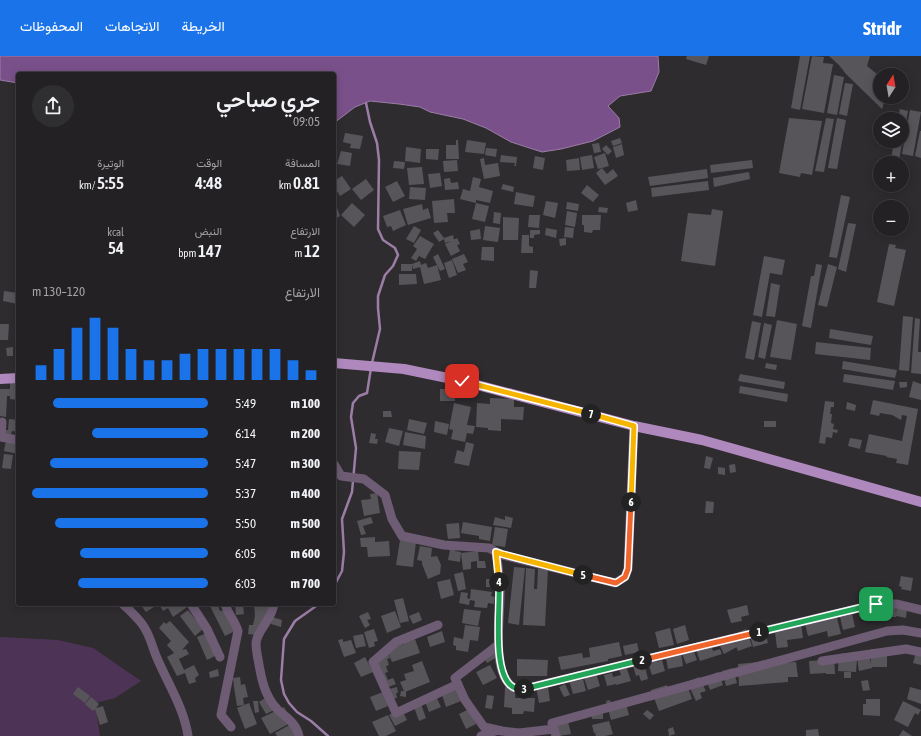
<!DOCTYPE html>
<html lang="ar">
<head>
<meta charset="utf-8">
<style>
  body { margin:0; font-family:"Asap Condensed",Vazirmatn,sans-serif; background:#2f2e31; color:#f1f3f6; direction:rtl; height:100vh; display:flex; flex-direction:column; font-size:15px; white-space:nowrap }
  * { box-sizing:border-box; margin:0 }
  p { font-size:13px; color:#a3a3a6 }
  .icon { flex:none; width:22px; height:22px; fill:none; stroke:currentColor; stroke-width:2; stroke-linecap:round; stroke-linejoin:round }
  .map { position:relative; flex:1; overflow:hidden; direction:ltr }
  .side { position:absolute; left:16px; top:16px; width:320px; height:534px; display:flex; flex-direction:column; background:#232124; border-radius:4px; box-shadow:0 2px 10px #0003,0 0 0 1px #403e41; direction:rtl }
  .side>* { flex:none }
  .needle { width:26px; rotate:11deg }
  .fabs { position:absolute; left:873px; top:12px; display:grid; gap:8px }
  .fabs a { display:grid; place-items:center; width:36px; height:36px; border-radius:50%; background:#232124; box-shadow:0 2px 10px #0003,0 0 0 1px #403e41; font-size:20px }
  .pin { position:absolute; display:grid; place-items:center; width:34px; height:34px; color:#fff; margin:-17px; border-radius:8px; box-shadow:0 2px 6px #0006 }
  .km { position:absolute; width:20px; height:20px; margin:-10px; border-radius:50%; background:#222; color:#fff; font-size:11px; line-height:20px; text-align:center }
  .round { display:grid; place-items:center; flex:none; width:42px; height:42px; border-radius:21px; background:#2f2e31 }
  .headline { display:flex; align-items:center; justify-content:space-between; height:68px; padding:0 16px }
  h1 { font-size:22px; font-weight:600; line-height:30px }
  .stats { display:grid; grid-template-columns:repeat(3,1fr); gap:6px; height:68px; padding:4px 16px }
  .stats div { display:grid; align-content:center }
  .stats b { font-size:17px; font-weight:600 }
  .stats small { font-size:11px; font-weight:400 }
  .stats p { font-size:11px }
  .chart { height:112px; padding:8px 16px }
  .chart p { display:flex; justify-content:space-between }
  .chart svg { width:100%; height:72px; margin-top:4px; stroke:#1a73e8; stroke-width:6 }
  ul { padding:0 16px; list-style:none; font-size:13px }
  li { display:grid; grid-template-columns:64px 48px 1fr; align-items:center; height:30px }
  li i { height:10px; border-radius:5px; background:#1a73e8 }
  header { display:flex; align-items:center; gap:24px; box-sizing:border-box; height:56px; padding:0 20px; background:#1a73e8; color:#fff }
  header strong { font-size:19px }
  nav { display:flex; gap:22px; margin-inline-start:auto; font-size:14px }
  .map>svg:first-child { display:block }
  .green { fill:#4d3457 }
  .water { fill:#7a508a; stroke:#9b7da6 }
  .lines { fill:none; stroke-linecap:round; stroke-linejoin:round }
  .stream { stroke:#9b7da6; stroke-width:2.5 }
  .building { fill:#58555a }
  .street { stroke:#6e5c75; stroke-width:9 }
  .primary { stroke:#af89bd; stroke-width:10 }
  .split-1-casing { stroke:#fff; stroke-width:8 }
  .split-2-casing { stroke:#fff; stroke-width:8 }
  .split-3-casing { stroke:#fff; stroke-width:8 }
  .split-4-casing { stroke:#fff; stroke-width:8 }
  .split-5-casing { stroke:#fff; stroke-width:8 }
  .split-6-casing { stroke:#fff; stroke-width:8 }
  .split-7-casing { stroke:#fff; stroke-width:8 }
  .split-8-casing { stroke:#fff; stroke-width:8 }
  .split-1 { stroke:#22a559; stroke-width:5 }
  .split-2 { stroke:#f0652b; stroke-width:5 }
  .split-3 { stroke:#22a559; stroke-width:5 }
  .split-4 { stroke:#22a559; stroke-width:5 }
  .split-5 { stroke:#f5b400; stroke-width:5 }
  .split-6 { stroke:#f0652b; stroke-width:5 }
  .split-7 { stroke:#f5b400; stroke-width:5 }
  .split-8 { stroke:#f5b400; stroke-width:5 }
</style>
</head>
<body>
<header>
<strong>Stridr</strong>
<nav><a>الخريطة</a><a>الاتجاهات</a><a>المحفوظات</a></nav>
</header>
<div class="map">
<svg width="921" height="680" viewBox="0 0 921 680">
  <rect width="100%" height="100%" fill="#2f2c30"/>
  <!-- green -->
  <path class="green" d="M0,581L58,584L93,592L141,625L115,642L95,647L100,680H0Z"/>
  <!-- water -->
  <path class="water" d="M0,0H658L659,16L651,35L620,40L608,50L619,62L620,71L593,85L561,93L542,96L511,86L486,72L463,63L430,56L420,51L399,48L370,45L355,51L334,67V18H18V27L0,24Z"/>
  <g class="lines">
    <!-- stream -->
    <path class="stream" d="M366,47L370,66L377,87L379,104L378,173L383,184L395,192L398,199L393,210L385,219L378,240V252L380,273L372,307
      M334,530L342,515L344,496L342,463L352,436L356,392L351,361L353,347L359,340L367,337L371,312
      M319,548L295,565L284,583L281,624L284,638L289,647L297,656L311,665L328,680"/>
  </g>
  <!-- building -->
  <path class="building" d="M687,0H709L706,9L686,3Z
    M800,0H810L800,54L791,52Z
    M812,0L824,1L823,7L833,8L824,57L802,53Z
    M829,0H870L867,10L877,18L873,31L880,38V41H883L885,43L882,53L846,18L839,9Z
    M834,19L844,21L837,59L827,57Z
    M845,27L853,28L847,60L839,58Z
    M900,53L908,55L899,104L891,103L894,85H902V63H898Z
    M910,54L921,56L913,100L902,98Z
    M789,62L822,65L812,119L801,117L800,121L779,117Z
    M826,62L834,63L824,116L815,115Z
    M837,62L846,64L837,113L828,112Z
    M920,75H921V102L915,100Z
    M345,77L363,80L360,93L350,92L351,88L343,86Z
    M620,82L622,87L613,90L611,85Z
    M456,84H458L459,103H446V89H456Z
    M467,84L486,87L484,98L465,96Z
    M599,87L601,96L594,97L592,88Z
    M622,88L624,99L616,102L613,91Z
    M606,89L612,95L608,99L602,93Z
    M406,91L421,93L420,107L405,105Z
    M486,92L497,93L496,101L485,99Z
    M426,93H439L438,104L426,103Z
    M341,95L352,97L350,110L337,108Z
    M605,97L609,110L598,113L594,101Z
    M501,99L517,101L516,110H514L515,107L500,106Z
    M592,99L594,112L582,114L580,101Z
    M535,100L545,102L543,114L533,112Z
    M484,102L485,109L498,107L500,120L484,123L480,103Z
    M579,102L580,114L567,115L566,104Z
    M457,104L458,115L444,116L443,105Z
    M752,104L753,112L711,117L710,109Z
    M394,105L405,106L404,113L393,112Z
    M422,111L424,128L409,129L407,112Z
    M602,112L607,118L613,113L618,120L605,129L596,117Z
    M707,113L708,122L650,130L648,121Z
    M749,116L750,123L714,131L713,122Z
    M440,117L442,130L430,132L428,118Z
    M342,120L351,133L340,140L334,130V125Z
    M473,121L481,123L479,131L493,135L490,147L476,144V147L460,143L463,133L470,135Z
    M450,122L451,127L458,126L459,133L445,134L444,123Z
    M366,123L374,134L361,144L352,133Z
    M397,125L405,140L393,146L385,131Z
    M708,125L709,134L652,141L651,132Z
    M503,128L514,131L513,136L501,133Z
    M587,129L599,139L593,146L581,137Z
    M410,131L426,132L425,144L409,143Z
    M516,136L535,140L533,151L514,148Z
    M841,139L850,141L837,202L829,201Z
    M454,143L455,157H447L448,166L434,167L432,145Z
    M636,144L638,154L628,156L626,147Z
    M546,145L558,147L555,162L543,159Z
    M567,146L579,148L578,155L566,153Z
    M352,147L365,159L354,171L341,159Z
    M476,147L489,150L485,166L472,163Z
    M422,148L423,154L428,152L431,162L408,169L403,153Z
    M336,149L340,160L334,163V150Z
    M599,151L608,152L607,157L598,156Z
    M712,153L723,155L715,210L681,205L688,157L711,159Z
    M400,154L406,169L393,175L391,170L387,171L383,160Z
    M567,155L577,157L575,171L565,169Z
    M494,156L501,157L500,168L493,167Z
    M529,159H540L539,172L528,171Z
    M582,159H601L600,174H593L592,177L584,176V169H582Z
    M503,161L519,162L518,184H503Z
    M848,167L856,168L846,216L838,213Z
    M414,170L421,174L414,187L406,183Z
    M485,170L500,172L498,186L483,184Z
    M565,171L574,172L573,182L564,181Z
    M546,172L557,174L556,182L545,179Z
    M480,173L481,183L471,184L470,175Z
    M438,174L444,182L453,179L454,184L445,187L444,183L439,186L433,177Z
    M530,174H540V178L534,179V182H530Z
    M522,179H529V190L533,191V197H521Z
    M420,180L434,188L425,203L419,200L416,205L411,202L417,193L413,190Z
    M457,182L460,188L457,189L460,195L451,200L445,188Z
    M566,182V189L560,190L559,183Z
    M889,188L896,189L895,192L906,194L894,250L877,246Z
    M482,191H494V205L481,204Z
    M438,198L445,213L440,215L433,201Z
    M464,198L468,206L463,208L466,214L458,217L452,203Z
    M764,200L785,204L782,219L770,217L762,261L753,259Z
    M452,204L457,219L449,222L444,207Z
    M420,205L421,209L426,207L428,212L437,209L441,224L424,228L420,211L413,213L412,208V215H401V208H412Z
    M816,208L822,209L811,272L802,270L811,220H814Z
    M828,208L837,211L827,251L818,249Z
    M530,214L538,215L536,232H529Z
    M399,218H416L417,228L399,229Z
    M771,227L780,229L775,261L766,260Z
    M4,235L18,237V248L3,245Z
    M903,260L913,261L909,315L899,314Z
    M915,262L920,263L918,296H921V318L911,317Z
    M777,264L797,268L791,304L770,301Z
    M752,265L761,267L754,304L745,302Z
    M764,267L772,269L765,303L758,301Z
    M0,268H9L8,284H0Z
    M830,273L873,280L871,289L829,282Z
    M816,286L871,292L870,304L815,298Z
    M13,291V300H7L6,292Z
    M843,305L897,314L895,322L842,313Z
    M766,307L777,309L776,314L765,312Z
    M740,318L785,326L784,333L738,325Z
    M844,318L895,325L893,334L843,326Z
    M913,325L921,328V344L909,341Z
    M10,326H18V344L10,343V340H7L6,361L0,360V333H10Z
    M899,326H907V331L900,332Z
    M740,330L788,338L787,346L739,337Z
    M440,333H455V345H440Z
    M490,342L514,343V351H524L523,364L501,363V375L488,374V372L476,371L477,347L490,348Z
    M873,344L918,353L908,409L896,407L897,403L886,401L887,400L865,396L869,378L902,385L907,360L902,359L901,364L892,359L880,357L879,360L870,358Z
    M825,345L834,346V351H831L830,358H832L831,367L834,368L833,373L838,374L837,377L833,376L832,382L826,381L825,388L819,387Z
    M847,346L856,349L855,355L846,353Z
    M454,347L471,351L467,369L475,370L473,378L467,377L465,386L451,383L453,374L449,373Z
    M383,355H391L392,361H383Z
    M9,363L18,364V376L12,375L11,379L5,378V374H8Z
    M409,363L427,367L424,378L407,374Z
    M435,365L449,368L447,379L434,376Z
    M764,365H776V371H764Z
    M389,372L403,375L399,390L385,386Z
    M405,376L426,380L425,393L403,389Z
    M371,377L376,378L375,383H378L377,388L369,387Z
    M7,379L18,381V398L4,395Z
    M850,382L862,384L860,393L848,390Z
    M466,386L474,388L469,410L454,407L457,394L464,396Z
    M399,395L421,396L419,414L398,413Z
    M4,398L13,399L11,413L2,412Z
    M706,400L713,402L710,413L704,412Z
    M735,408L736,416L730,417L729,409Z
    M718,411L725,412V419L718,418Z
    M377,437L380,457L364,460L361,444L371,443L370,438Z
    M706,445L714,446L713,457H705Z
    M505,460L513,462L511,472L493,469L495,461L505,464Z
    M371,461L373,467L363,470L366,478L361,479L357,465Z
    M463,466L492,471L490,485L479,483V480L461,477Z
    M459,467L460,482L448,483L446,468Z
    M495,471L508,473L505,491L492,489Z
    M375,481V486L389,485L390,500L368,501L367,491H361L360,482Z
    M400,484L416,486L413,511L396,509Z
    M449,488L456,489L455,495L461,496L460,506L448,504L450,494H448Z
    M420,490L432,492L431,501L437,500L441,509L440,518L428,523L422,508V505L417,504Z
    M478,495L479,505H485L486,512H477V505L471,506V513L463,514L461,497Z
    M514,511L525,512L519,569L508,567Z
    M526,512L535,513L534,533H537L538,513H548L545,570L523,569Z
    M463,516L466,533L458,535L454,518Z
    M901,520L913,522L911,535L901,533L902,531L899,530Z
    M450,523L454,539L441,543L437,526Z
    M486,523H492L491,531H486Z
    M471,533L492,536L491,540L495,541L494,548L488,547L487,552L474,551L475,545L470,544L469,549L459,547L461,536L468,537L467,542L470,543Z
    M403,542L409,565L400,567L394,544Z
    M879,544H895L896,558L897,546L907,553L906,562L896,560V561H879Z
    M140,548H156L157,549L146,556Z
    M159,548H185L187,551L173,561L168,552L163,555Z
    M209,548H222L218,550L220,555L224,554L235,575L225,580Z
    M235,548H243L244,558L236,559Z
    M254,548H271L270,555L255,579L248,578L249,569H253L255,560Z
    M874,548L873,561H865L866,555Z
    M747,549L749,559L741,561L742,565L731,567L727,554Z
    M464,553L481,555L478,570L462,567Z
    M188,554L203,573L195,580L180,560Z
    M835,554L841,578L828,581L827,575L808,580L804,564Z
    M395,555L401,571L387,577L381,560Z
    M368,556L371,563L367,564L370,569L365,572L359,560Z
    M419,556L422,564L413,568L409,560Z
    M852,558L855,571L843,574L840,561Z
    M272,561L282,564L281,571L271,568Z
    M170,565L189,586L182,594L186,593L189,598L179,603L184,614L194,609L199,619L195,622L196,626L189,628L185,617L177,620L167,601L174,597L167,589L171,585L159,572L164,566L166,568Z
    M801,566L803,582L787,584L788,591L777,592L775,576Z
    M465,569L480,571L478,585L470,584L468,596L456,594V590L453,589L454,581L463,583Z
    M685,569L689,584L677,588L673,573Z
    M670,572L674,589L659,592L655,576Z
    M764,572L768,587L753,591L749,576Z
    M374,573L378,585L374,586L375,590L369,592L364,576Z
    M746,573L752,590L738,595L732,579Z
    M442,575L445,586L430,591L427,581Z
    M207,577L217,599L207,604L197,581Z
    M363,578L366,590L356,592L353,580Z
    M730,578L737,591L724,598L717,584Z
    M402,580L410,585L415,583L420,597L392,606L388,596L383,594L404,588Z
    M343,583V586L351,584L356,597L344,601L338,584Z
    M619,586L622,600L608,603V605L561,614L558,601L582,597L583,602L590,601L589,592Z
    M637,587L639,596L625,599L623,590Z
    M711,589L713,595L720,593L722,598L700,605L695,591Z
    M692,590L697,604L686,608L681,595Z
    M492,593L497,601L487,607L482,599Z
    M871,593H887V611H872V612L859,615L857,602L856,616L838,615L839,598L869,595L871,609Z
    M681,596L683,610L668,613L666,602Z
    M916,596L921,597V609L913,607Z
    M388,597L390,602L387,603L389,609L386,610L388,616L385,617L388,624L393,622L396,628L386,632L374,601Z
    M365,601L373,616L361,621L354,607Z
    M656,601L657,606L662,604L665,615L652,619L647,604Z
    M834,602L835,618H826V608V617L810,618L809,605L825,604Z
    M517,603L548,604L547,620H517Z
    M643,603L648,623L641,625L639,619L636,620L632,606Z
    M781,604L782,607L796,606L798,621H788V626L739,630L738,608Z
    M422,605L430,626L405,636H406V641L400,640L401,635H404L400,626L406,624L404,618L414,615L412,609Z
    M625,607L631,625L616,629V628L607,630L604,619L612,617L613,621L621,619L618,610Z
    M490,609L497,622L483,629L476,616Z
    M733,612L737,627L726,630L722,615Z
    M218,613L219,620L210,622L209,616Z
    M595,614L600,630L588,634L584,622Z
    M718,616L723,629L710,634L705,621Z
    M844,616H851V622H844Z
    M574,620L575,625L583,623L586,635L573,638L568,621Z
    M240,621L241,629L245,628L248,641L243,642L244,649L249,647L257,668L245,673L237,652L244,649L237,650L234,631L233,622Z
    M699,621L706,635L700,637L702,642L696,645L687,626Z
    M868,624L870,634L863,635L861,625Z
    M454,628L466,643L446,651L440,633Z
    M516,628L515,642H523L524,638H529V642H535L534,656L524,655L523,658H512V652L504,651L505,631H509Z
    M565,628L570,639L564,641L559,631Z
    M667,629L668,633L688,632L692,643L659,655L651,634Z
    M78,631L90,640L85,647L73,638Z
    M397,631L398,637H396L397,642L387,644L385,634Z
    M536,631H548L550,645L539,647Z
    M910,631L921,634V648L907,643Z
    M383,636L388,650L376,655L370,641Z
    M435,638L441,651L429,656L424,643Z
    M270,639L278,652L266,658L259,646Z
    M487,639L494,640L492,653L485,652Z
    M91,641L99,648L96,652L103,650L108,666L100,669L95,653L93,655L85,648Z
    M866,643H880V660L863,659V648H866Z
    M610,644L611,648L625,644L629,659L611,664L606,645Z
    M253,645H258L259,656L255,657Z
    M420,645L426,662L419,665L413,648Z
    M903,645L921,654L918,659L915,657L908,671L894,664Z
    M284,651L292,666L270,678L261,662Z
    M401,652L407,664L395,670L389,659Z
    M469,653L476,668L466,673L459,658Z
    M603,653V663H592L591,654Z
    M647,654L654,659L650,664L643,658Z
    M388,659L396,675L386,680H379L372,666Z
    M567,661L571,678L559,680L555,664Z
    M609,665L613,678L605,680H596L595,677L602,674L594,677L592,669Z
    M293,667L300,680H277L275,677Z
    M673,671L675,678L669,680L668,673Z
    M818,673L819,680H806V674Z
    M903,674L912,680H899Z"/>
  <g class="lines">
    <!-- street -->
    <path class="street" d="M2,366L1,381L18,384
      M334,408L341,420L364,423L385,439L392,463L402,480L444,489L489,492L502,499L615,527L625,521L628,513L634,370
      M496,496C498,509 500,523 500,536C501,558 490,618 514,632C516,633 521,633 523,633L876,548H897L921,554
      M123,548C129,554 137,561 142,568C150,578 152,591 157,602C168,628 184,652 188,680
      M191,548L207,573L220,601
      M225,548C228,558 235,565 238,575L221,659L231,671
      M274,548C272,564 257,574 256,587C256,592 257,598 258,603C261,621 264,640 278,654C287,662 296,667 299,680
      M438,569L396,586L373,606L396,657L458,628
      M498,589L455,622L465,644L484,671L502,675L519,677L554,673
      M822,605L906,593L921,596
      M481,680L498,674
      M556,680L552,667L887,575L903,574L921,577"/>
    <!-- primary -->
    <path class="primary" d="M334,307L404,313L462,325L634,370L702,384L921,446
      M0,323L18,322"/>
  </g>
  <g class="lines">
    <defs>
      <path id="split-1" d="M759,576L876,548"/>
      <path id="split-2" d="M642,604L759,576"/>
      <path id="split-3" d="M524,633L642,604"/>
      <path id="split-4" d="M499,526C501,548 490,622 515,632C518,633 522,633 524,633"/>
      <path id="split-5" d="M499,526L496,496L502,498L583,519"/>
      <path id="split-6" d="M583,519L616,527L625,521L628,513L631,446"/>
      <path id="split-7" d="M591,358L634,370L631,446"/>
      <path id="split-8" d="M462,325L591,358"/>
    </defs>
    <!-- split-1 casing -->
    <use href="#split-1" class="split-1-casing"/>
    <!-- split-2 casing -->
    <use href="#split-2" class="split-2-casing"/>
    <!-- split-3 casing -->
    <use href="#split-3" class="split-3-casing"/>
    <!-- split-4 casing -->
    <use href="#split-4" class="split-4-casing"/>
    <!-- split-5 casing -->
    <use href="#split-5" class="split-5-casing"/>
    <!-- split-6 casing -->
    <use href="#split-6" class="split-6-casing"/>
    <!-- split-7 casing -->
    <use href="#split-7" class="split-7-casing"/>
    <!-- split-8 casing -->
    <use href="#split-8" class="split-8-casing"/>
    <!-- split-1 -->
    <use href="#split-1" class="split-1"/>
    <!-- split-2 -->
    <use href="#split-2" class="split-2"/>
    <!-- split-3 -->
    <use href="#split-3" class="split-3"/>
    <!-- split-4 -->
    <use href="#split-4" class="split-4"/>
    <!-- split-5 -->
    <use href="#split-5" class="split-5"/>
    <!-- split-6 -->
    <use href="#split-6" class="split-6"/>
    <!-- split-7 -->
    <use href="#split-7" class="split-7"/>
    <!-- split-8 -->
    <use href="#split-8" class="split-8"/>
  </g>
</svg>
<div class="fabs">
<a><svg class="needle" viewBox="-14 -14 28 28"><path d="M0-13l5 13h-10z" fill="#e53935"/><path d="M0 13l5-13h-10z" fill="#a3a3a6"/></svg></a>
<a><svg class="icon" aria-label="layers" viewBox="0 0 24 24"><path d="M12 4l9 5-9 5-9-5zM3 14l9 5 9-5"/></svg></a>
<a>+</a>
<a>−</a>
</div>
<div class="pin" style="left:876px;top:548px;background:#1e9e55"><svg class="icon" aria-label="arrive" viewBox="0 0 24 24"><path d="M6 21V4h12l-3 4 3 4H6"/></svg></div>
<div class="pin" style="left:462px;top:325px;background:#d93025"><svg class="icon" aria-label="check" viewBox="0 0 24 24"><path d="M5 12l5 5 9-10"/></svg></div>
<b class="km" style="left:759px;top:576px">1</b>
<b class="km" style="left:642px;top:604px">2</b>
<b class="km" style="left:524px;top:633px">3</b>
<b class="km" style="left:499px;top:526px">4</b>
<b class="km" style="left:583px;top:519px">5</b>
<b class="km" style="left:631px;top:446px">6</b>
<b class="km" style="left:591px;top:358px">7</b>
<section class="side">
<div class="headline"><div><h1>جري صباحي</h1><p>09:05</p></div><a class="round"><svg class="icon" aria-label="share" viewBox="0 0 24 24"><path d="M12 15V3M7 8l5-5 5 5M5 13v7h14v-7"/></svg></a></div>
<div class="stats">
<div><p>المسافة</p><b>0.81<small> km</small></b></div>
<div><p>الوقت</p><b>4:48</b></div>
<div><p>الوتيرة</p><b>5:55<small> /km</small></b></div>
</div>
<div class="stats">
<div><p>الارتفاع</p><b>12<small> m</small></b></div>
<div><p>النبض</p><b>147<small> bpm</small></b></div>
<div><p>kcal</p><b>54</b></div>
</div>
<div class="chart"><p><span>الارتفاع</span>120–130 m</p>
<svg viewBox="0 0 160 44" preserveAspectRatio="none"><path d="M5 44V35M15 44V25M25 44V12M35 44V6M45 44V12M55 44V25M65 44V32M75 44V32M85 44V28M95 44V25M105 44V25M115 44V25M125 44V25M135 44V25M145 44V32M155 44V38"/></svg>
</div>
<ul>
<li><b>100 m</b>5:49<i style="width:88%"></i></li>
<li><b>200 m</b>6:14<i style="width:66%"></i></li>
<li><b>300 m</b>5:47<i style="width:90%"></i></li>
<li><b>400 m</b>5:37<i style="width:100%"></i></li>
<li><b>500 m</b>5:50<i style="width:87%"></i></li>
<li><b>600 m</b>6:05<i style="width:73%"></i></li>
<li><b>700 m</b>6:03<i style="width:74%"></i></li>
</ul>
</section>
</div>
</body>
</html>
